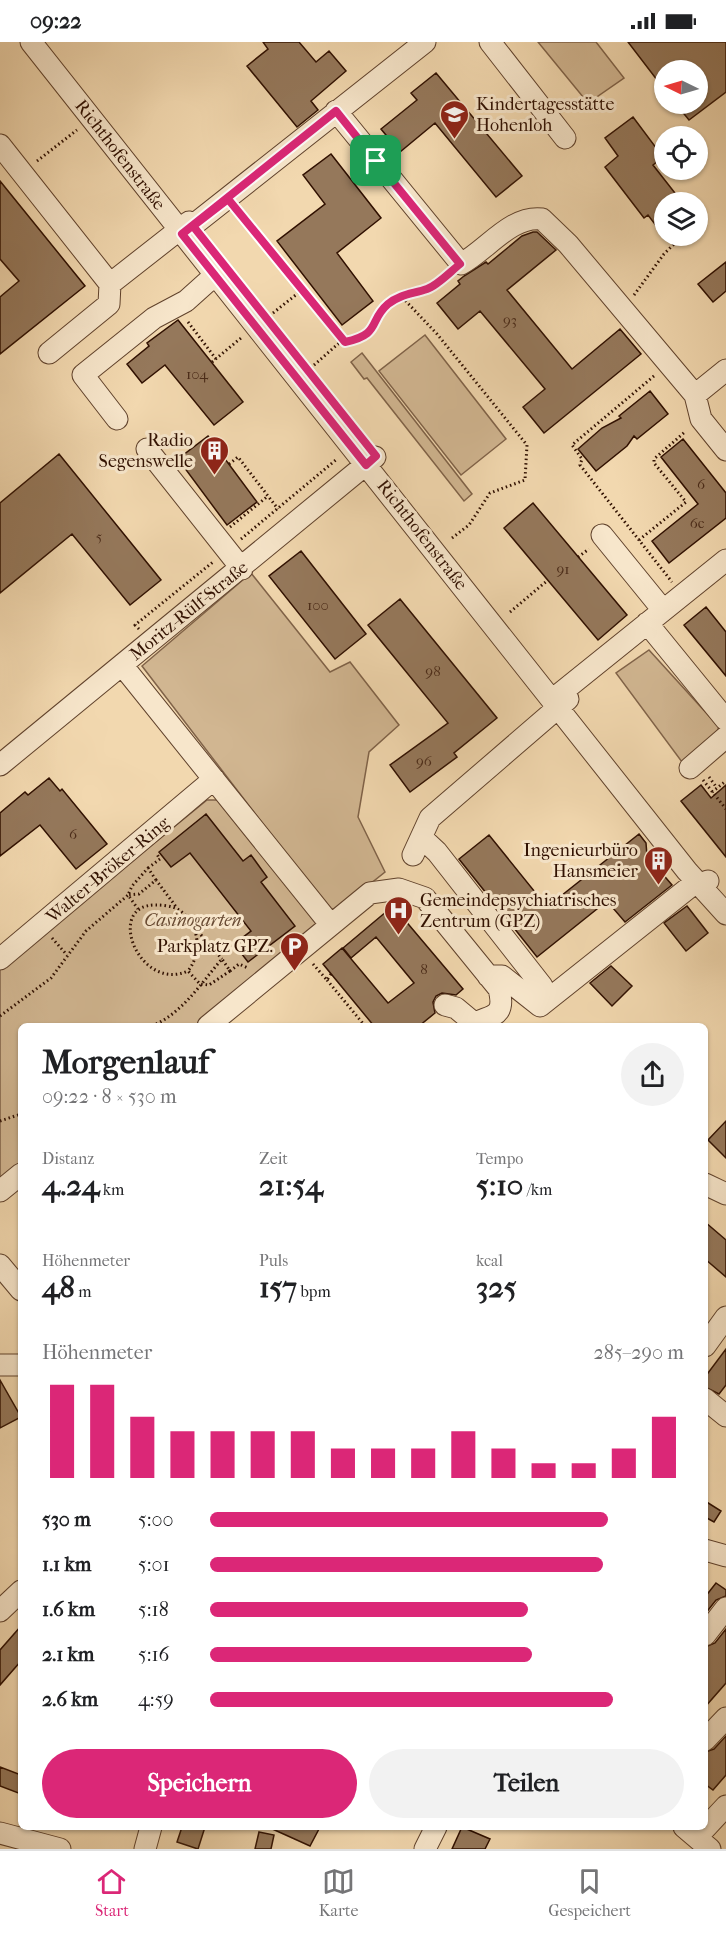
<!DOCTYPE html>
<html lang="de">
<head>
<meta charset="utf-8">
<style>
  body { margin:0; font-family:"IM FELL French Canon",serif; background:#f2f2f2; color:#202124; height:100vh; display:flex; flex-direction:column; font-size:22px; white-space:nowrap }
  * { box-sizing:border-box; margin:0 }
  p { font-size:20px; color:#757577 }
  .icon { flex:none; width:33px; height:33px; fill:none; stroke:currentColor; stroke-width:2; stroke-linecap:round; stroke-linejoin:round }
  .map { position:relative; flex:1; overflow:hidden }
  .drawer { position:absolute; left:18px; top:981px; width:690px; height:807px; display:flex; flex-direction:column; background:#fff; border-radius:9px; box-shadow:0 2px 4px #0004 }
  .drawer>* { flex:none }
  .needle { width:39px; rotate:275deg }
  .tools { position:absolute; left:654px; top:18px; display:grid; gap:12px }
  .tools a { display:grid; place-items:center; width:54px; height:54px; border-radius:50%; background:#fff; box-shadow:0 2px 4px #0004; font-size:30px }
  .pin { position:absolute; display:grid; place-items:center; width:51px; height:51px; color:#fff; margin:-26px; border-radius:12px; box-shadow:0 3px 9px #0006 }
  .round { display:grid; place-items:center; flex:none; width:63px; height:63px; border-radius:32px; background:#f2f2f2 }
  .summary { display:flex; align-items:center; justify-content:space-between; height:102px; padding:0 24px }
  h1 { font-size:33px; font-weight:700; line-height:45px }
  .stats { display:grid; grid-template-columns:repeat(3,1fr); gap:9px; height:102px; padding:6px 24px }
  .stats div { display:grid; align-content:center }
  .stats b { font-size:30px; font-weight:700 }
  .stats small { font-size:16px; font-weight:400 }
  .stats p { font-size:16px }
  .chart { height:168px; padding:12px 24px }
  .chart p { display:flex; justify-content:space-between }
  .chart svg { width:100%; height:108px; margin-top:6px; stroke:#db2777; stroke-width:6 }
  .cta { display:flex; gap:12px; margin-top:auto; padding:12px 24px }
  .cta a { flex:1; height:69px; border-radius:36px; background:#db2777; color:#fff; font-size:24px; font-weight:700; line-height:69px; text-align:center }
  .cta a+a { background:#f2f2f2; color:#202124 }
  ul { padding:0 24px; list-style:none; font-size:20px }
  li { display:grid; grid-template-columns:96px 72px 1fr; align-items:center; height:45px }
  li i { height:15px; border-radius:8px; background:#db2777 }
  .status { display:flex; justify-content:space-between; align-items:center; height:42px; padding:0 30px; background:#fff; direction:ltr }
  .status svg { height:16px; fill:currentColor }
  .menu { display:flex; justify-content:space-around; align-items:center; height:84px; border-top:2px solid #e0e0e0; background:#fff; font-size:16px; color:#757577 }
  .menu a { display:grid; justify-items:center; gap:3px }
  .menu .on { color:#db2777 }
  .map>svg:first-child { display:block }
  .green { fill:#d1b691; stroke:#806349; stroke-width:1.5 }
  .building { fill:#95785b; stroke:#301001; stroke-width:1.5 }
  .lines { fill:none; stroke-linecap:round; stroke-linejoin:round }
  .minor-casing { stroke:#60422c; stroke-width:23 }
  .path { stroke:#301001; stroke-width:3; stroke-dasharray:1.5 3; stroke-linecap:butt }
  .minor { stroke:#f7e6cb; stroke-width:21 }
  .route-casing { stroke:#fff; stroke-width:12 }
  .route { stroke:#db2777; stroke-width:8 }
  .labels { text-anchor:middle; dominant-baseline:central; stroke-width:6; stroke-linejoin:round; paint-order:stroke }
  .number-label { font-size:15px; fill:#492a18 }
  .poi-label { font-size:18px; fill:#301001; stroke:#f7e6cb; text-anchor:end }
  .street-label { font-size:18px; fill:#301001; stroke:#f7e6cb }
  .park-label { font-size:18px; font-style:italic; fill:#684a33; stroke:#f7e6cb }
</style>
</head>
<body>
<div class="status"><b>09:22</b><svg viewBox="0 0 49 12"><path d="M0 12V9h3v3zM5 12V6h3v6zM10 12V3h3v9zM15 12V0h3v12zM26 1h20v11H26zM47 4h2v5h-2z"/></svg></div>
<div class="map">
<svg width="726" height="1807" viewBox="0 0 726 1807">
  <rect width="100%" height="100%" fill="#f2d8af"/>
  <filter id="stains"><feTurbulence type="fractalNoise" baseFrequency=".00333" numOctaves="4"/><feColorMatrix values="0 0 0 0 .2 0 0 0 0 .09 0 0 0 0 .02 0 0 0 .5 -.17"/></filter>
  <radialGradient id="worn" r=".72"><stop offset=".6" stop-color="#630" stop-opacity="0"/><stop offset="1" stop-color="#630" stop-opacity=".3"/></radialGradient>
  <!-- green -->
  <path class="green" d="M538,0H596L624,36L588,61Z
    M425,293L506,397L461,433L379,329Z
    M362,311L472,452L464,459L367,336L364,337L351,320Z
    M251,531L330,630L350,620L399,683L369,710L358,775L385,830L341,865L329,868L142,624Z
    M649,608L719,685L710,704L685,724L616,631Z
    M207,758H218L324,882L196,984H21V1124L0,1140V927Z"/>
  <!-- building -->
  <path class="building" d="M263,0H299L316,20L329,9L346,29L311,59L318,68L297,85L247,24L268,7Z
    M628,0H726V50L689,78L676,62H698V28H664V47Z
    M436,31L522,134L496,155L435,81L400,110L381,87L417,58L411,51Z
    M633,75L663,115L653,123L682,160H664V194L648,173L644,176L605,125L618,114L605,96Z
    M331,112L381,176L337,211L373,259L342,283L277,199L325,162L303,133Z
    M0,139L85,244L0,312V255L19,239L0,217Z
    M533,190H537L556,208L507,248L572,327L620,287L641,312L544,391L523,365L545,347L480,269L458,287L437,261L460,242L458,239L464,234L486,220L488,222L522,194Z
    M726,220V249L713,260L698,242Z
    M178,278L243,360L214,383L165,323L142,341L127,322L149,304L147,301Z
    M650,349L668,372L637,397L634,394L627,404L596,429L578,407L602,386L621,376L619,374Z
    M208,394L257,460L227,483L178,417Z
    M683,397L726,451V476L669,521L652,499L698,462L661,415Z
    M59,412L161,538L130,563L72,492L0,551V461Z
    M533,461L627,573L598,598L504,486Z
    M301,509L366,592L335,617L269,534Z
    M400,557L497,676L454,711L457,715L410,750L390,723L448,681L368,583Z
    M706,565L726,590V634L684,583Z
    M49,736L60,749L62,747L107,802L76,827L40,783L0,814V771L25,750L28,753Z
    M701,743L711,756L726,743V815L681,759Z
    M206,772L243,819L251,813L267,835L261,840L295,884L248,920L234,902L251,889L190,811L171,825L159,810Z
    M639,792L646,801L647,814L672,843L625,880L607,859L537,915L459,817L489,793L547,865Z
    M393,864L463,947L456,953L442,951L436,954L433,960L435,971L419,984H374L323,922L342,906L388,961L414,941L376,895L351,916L343,906Z
    M687,864L708,891L686,909L664,881Z
    M611,924L632,944L612,964L590,941Z
    M726,1079V1116L708,1098Z
    M705,1180L726,1198V1235L705,1217Z
    M726,1307V1343L719,1352L705,1345V1335Z
    M0,1338L21,1375L0,1386Z
    M705,1459L721,1469L714,1480L705,1475Z
    M716,1541L726,1548V1554L716,1558L705,1572V1555Z
    M21,1584V1619L0,1643V1608Z
    M726,1587V1641L705,1665V1605L715,1601Z
    M726,1694V1733L713,1748L705,1742V1710L714,1707Z
    M0,1725L21,1733V1752L0,1744Z
    M182,1785H205L198,1807L177,1800Z
    M268,1785H320L310,1804Z
    M462,1785L490,1797L485,1807H452Z
    M259,1790L274,1793L271,1807H255Z"/>
  <g class="lines">
    <defs>
      <path id="minor" d="M31,0L687,829L726,872
        M490,0L565,96
        M336,69L461,222C487,208 511,173 542,177L568,202L695,353
        M0,103L110,242L189,180
        M182,192L425,0
        M49,311L109,262L110,242
        M726,328L695,353L701,377L726,408
        M117,377L83,333L154,276L186,259L215,233
        M147,407L242,527
        M602,493L663,568
        M647,581L726,678
        M122,623L330,882
        M552,658L726,518
        M0,723L375,415
        M690,726L726,695
        M422,796L437,810L542,944
        M413,813L430,776L568,657
        M0,917L214,737
        M488,934H502L540,964L696,840L703,841L708,839
        M445,963L456,966L474,981
        M208,984L370,851L399,847L425,856L499,947C507,979 487,972 471,984
        M705,1142L726,1152
        M0,1149L21,1132
        M0,1223L21,1248
        M705,1304L726,1275
        M0,1323H21
        M705,1357L726,1374
        M705,1508L726,1514
        M0,1569L21,1549
        M705,1593L726,1566
        M705,1698L726,1676
        M684,1785L710,1807
        M0,1791L60,1807
        M697,1795L726,1764
        M145,1807L151,1785
        M425,1807L436,1785"/>
    </defs>
    <!-- minor casing -->
    <use href="#minor" class="minor-casing"/>
    <!-- path -->
    <path class="path" d="M37,119L77,88
      M238,170L344,299
      M634,253L664,212L682,194
      M401,254L427,247L447,232
      M273,271L302,248
      M188,280L216,317
      M212,320L241,296
      M314,323L338,302L359,297L368,291L374,285L382,268L401,254L437,292L527,403L525,438L490,451L469,483L452,496
      M654,334L572,403L582,417L580,423L672,540
      M229,422L238,415L278,467
      M230,485L268,454
      M241,497L337,417
      M639,498L686,460L654,421V417L686,389
      M578,515L589,507
      M510,570L548,538
      M139,587L135,583L213,520
      M709,735L717,746
      M703,738L726,767
      M712,750L726,739
      M148,826L160,817L156,811
      M156,838L148,826L132,844L128,853L139,852L156,838L177,866
      M195,886L222,917
      M52,896L67,913
      M313,922L327,938L331,932
      M230,929L239,922L248,926
      M327,938L365,984
      M0,974L51,936L86,889L128,853L138,867
      M152,984C183,971 201,941 222,917L230,929L209,943L200,942L188,929C139,951 104,862 156,863C163,863 173,864 179,868C199,881 203,910 188,929
      M371,984L372,981
      M0,1079L21,1072"/>
    <!-- minor -->
    <use href="#minor" class="minor"/>
  </g>
  <g class="lines">
    <defs>
      <path id="route" d="M376,119L336,69L182,192L366,423L376,414L193,184L228,157L345,300C382,292 368,279 388,262C400,252 413,252 427,247C438,243 450,230 460,222L376,119"/>
    </defs>
    <!-- route casing -->
    <use href="#route" class="route-casing"/>
    <!-- route -->
    <use href="#route" class="route"/>
  </g>
  <!-- icons -->
  <defs>
    <symbol id="school-pin" viewBox="-11 -11 22 30"><path d="M0 17L-7.5 6A9.5 9.5 0 1 1 7.5 6Z" fill="#8f2418" stroke="#f7e6cb"/><path d="M0-5L7-2L0 1L-7-2ZM-4 1L0 2.5L4 1V4Q0 6-4 4Z" fill="#fff"/></symbol>
    <symbol id="building-pin" viewBox="-11 -11 22 30"><path d="M0 17L-7.5 6A9.5 9.5 0 1 1 7.5 6Z" fill="#8f2418" stroke="#f7e6cb"/><path d="M-4-6H4V6H1V3H-1V6H-4ZM-2.5-4.3h1.7v1.8h-1.7ZM.8-4.3h1.7v1.8H.8ZM-2.5-1h1.7V.8h-1.7ZM.8-1h1.7V.8H.8Z" fill="#fff"/></symbol>
    <symbol id="hospital-pin" viewBox="-11 -11 22 30"><path d="M0 17L-7.5 6A9.5 9.5 0 1 1 7.5 6Z" fill="#8f2418" stroke="#f7e6cb"/><path d="M-5-5h3v3.5h4V-5h3V5h-3V1.5h-4V5h-3Z" fill="#fff"/></symbol>
    <symbol id="parking-pin" viewBox="-11 -11 22 30"><path d="M0 17L-7.5 6A9.5 9.5 0 1 1 7.5 6Z" fill="#8f2418" stroke="#f7e6cb"/><path d="M-3.5-5.5H1a3.5 3.5 0 0 1 0 7H-1V5.5H-3.5ZM-1-3.4V-.6H.8a1.4 1.4 0 0 0 0-2.8Z" fill="#fff"/></symbol>
  </defs>
  <g fill-rule="evenodd">
    <use href="#school-pin" x="438" y="56" width="33" height="45"/>
    <use href="#building-pin" x="198" y="392" width="33" height="45"/>
    <use href="#building-pin" x="642" y="802" width="33" height="45"/>
    <use href="#hospital-pin" x="382" y="852" width="33" height="45"/>
    <use href="#parking-pin" x="278" y="888" width="33" height="45"/>
  </g>
  <g class="labels">
    <!-- number labels -->
    <g class="number-label">
      <text x="510" y="278">93</text>
      <text x="197" y="332">104</text>
      <text x="701" y="442">6</text>
      <text x="697" y="481">6c</text>
      <text x="99" y="494">5</text>
      <text x="563" y="527">91</text>
      <text x="318" y="563">100</text>
      <text x="433" y="629">98</text>
      <text x="424" y="719">96</text>
      <text x="73" y="792">6</text>
      <text x="424" y="927">8</text>
    </g>
    <!-- poi labels -->
    <g class="poi-label">
      <text x="476" y="62" text-anchor="start">Kindertagesstätte<tspan x="476" dy="21">Hohenloh</tspan></text>
      <text x="193" y="398">Radio<tspan x="193" dy="21">Segenswelle</tspan></text>
      <text x="638" y="808">Ingenieurbüro<tspan x="638" dy="21">Hansmeier</tspan></text>
      <text x="420" y="858" text-anchor="start">Gemeindepsychiatrisches<tspan x="420" dy="21">Zentrum (GPZ)</tspan></text>
      <text x="273" y="904">Parkplatz GPZ.</text>
    </g>
    <!-- street labels -->
    <g class="street-label">
      <text transform="translate(120 113) rotate(52)">Richthofenstraße</text>
      <text transform="translate(422 493) rotate(52)">Richthofenstraße</text>
      <text transform="translate(189 569) rotate(-39)">Moritz-Rülf-Straße</text>
      <text transform="translate(108 828) rotate(-40)">Walter-Bröker-Ring</text>
    </g>
    <!-- park labels -->
    <g class="park-label">
      <text x="193" y="878">Casinogarten</text>
    </g>
  </g>
  <rect width="100%" height="100%" filter="url(#stains)"/>
  <rect width="100%" height="100%" fill="url(#worn)"/>
</svg>
<div class="tools">
<a><svg class="needle" viewBox="-14 -14 28 28"><path d="M0-13l5 13h-10z" fill="#e53935"/><path d="M0 13l5-13h-10z" fill="#757577"/></svg></a>
<a><svg class="icon" aria-label="locate" viewBox="0 0 24 24"><circle cx="12" cy="12" r="6"/><path d="M12 2v4M12 18v4M2 12h4M18 12h4"/></svg></a>
<a><svg class="icon" aria-label="layers" viewBox="0 0 24 24"><path d="M12 4l9 5-9 5-9-5zM3 14l9 5 9-5"/></svg></a>
</div>
<div class="pin" style="left:376px;top:119px;background:#1e9e55"><svg class="icon" aria-label="arrive" viewBox="0 0 24 24"><path d="M6 21V4h12l-3 4 3 4H6"/></svg></div>
<section class="drawer">
<div class="summary"><div><h1>Morgenlauf</h1><p>09:22 · 8 × 530 m</p></div><a class="round"><svg class="icon" aria-label="share" viewBox="0 0 24 24"><path d="M12 15V3M7 8l5-5 5 5M5 13v7h14v-7"/></svg></a></div>
<div class="stats">
<div><p>Distanz</p><b>4.24<small> km</small></b></div>
<div><p>Zeit</p><b>21:54</b></div>
<div><p>Tempo</p><b>5:10<small> /km</small></b></div>
</div>
<div class="stats">
<div><p>Höhenmeter</p><b>48<small> m</small></b></div>
<div><p>Puls</p><b>157<small> bpm</small></b></div>
<div><p>kcal</p><b>325</b></div>
</div>
<div class="chart"><p><span>Höhenmeter</span>285–290 m</p>
<svg viewBox="0 0 160 44" preserveAspectRatio="none"><path d="M5 44V6M15 44V6M25 44V19M35 44V25M45 44V25M55 44V25M65 44V25M75 44V32M85 44V32M95 44V32M105 44V25M115 44V32M125 44V38M135 44V38M145 44V32M155 44V19"/></svg>
</div>
<ul>
<li><b>530 m</b>5:00<i style="width:84%"></i></li>
<li><b>1.1 km</b>5:01<i style="width:83%"></i></li>
<li><b>1.6 km</b>5:18<i style="width:67%"></i></li>
<li><b>2.1 km</b>5:16<i style="width:68%"></i></li>
<li><b>2.6 km</b>4:59<i style="width:85%"></i></li>
</ul>
<div class="cta"><a>Speichern</a><a>Teilen</a></div>
</section>
</div>
<nav class="menu">
<a class="on"><svg class="icon" aria-label="home" viewBox="0 0 24 24"><path d="M3 11l9-7 9 7M6 9v11h12V9"/></svg>Start</a>
<a><svg class="icon" aria-label="map" viewBox="0 0 24 24"><path d="M3 6l6-2 6 2 6-2v14l-6 2-6-2-6 2zM9 4v14M15 6v14"/></svg>Karte</a>
<a><svg class="icon" aria-label="saved" viewBox="0 0 24 24"><path d="M7 4h10v16l-5-4-5 4z"/></svg>Gespeichert</a>
</nav>
</body>
</html>
